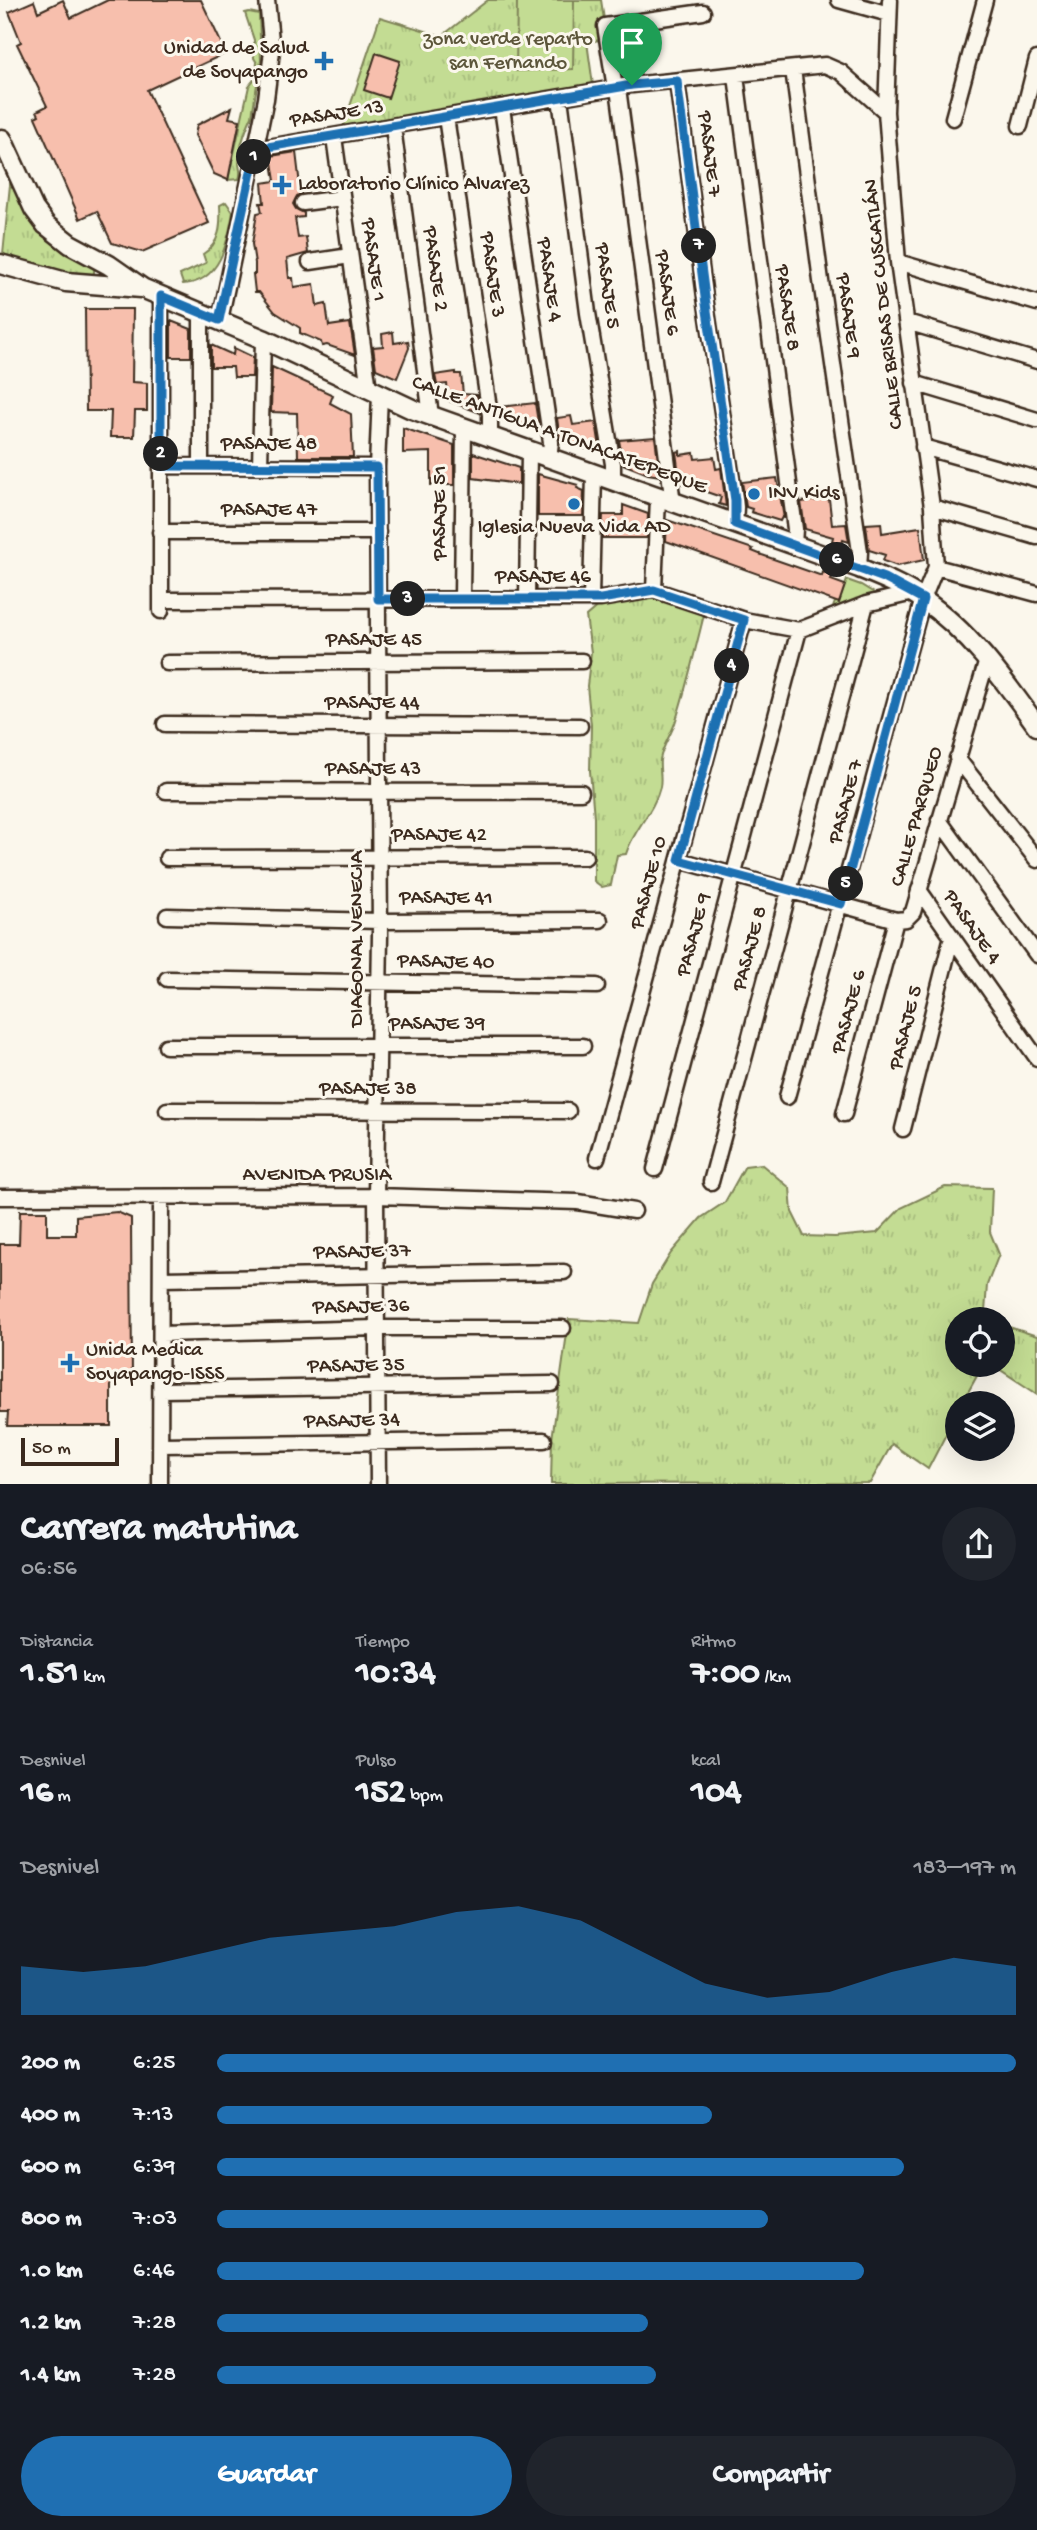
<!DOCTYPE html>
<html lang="es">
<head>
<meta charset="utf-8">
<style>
  body { margin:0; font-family:"Gochi Hand",sans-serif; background:#20242c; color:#f1f3f6; height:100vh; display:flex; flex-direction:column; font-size:26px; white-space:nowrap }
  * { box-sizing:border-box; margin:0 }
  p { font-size:23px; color:#9ea1a6 }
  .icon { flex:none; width:38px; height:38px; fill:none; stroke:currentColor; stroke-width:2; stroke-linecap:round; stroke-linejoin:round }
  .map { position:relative; height:1484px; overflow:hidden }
  .panel { display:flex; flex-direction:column; background:#171b24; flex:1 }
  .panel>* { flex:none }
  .tools { position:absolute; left:945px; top:1307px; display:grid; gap:14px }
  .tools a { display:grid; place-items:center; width:70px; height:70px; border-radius:50%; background:#171b24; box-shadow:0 7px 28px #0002; font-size:35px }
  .scale { position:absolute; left:21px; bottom:18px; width:98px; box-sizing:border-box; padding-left:7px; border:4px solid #3b2a1e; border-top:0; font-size:19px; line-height:24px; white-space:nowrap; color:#3b2a1e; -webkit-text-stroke:5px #fbf7ec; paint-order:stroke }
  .pin { position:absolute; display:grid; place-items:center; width:60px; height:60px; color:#fff; margin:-72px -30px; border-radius:50% 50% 50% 0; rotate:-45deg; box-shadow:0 0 7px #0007 }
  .pin .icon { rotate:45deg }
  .km { position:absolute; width:35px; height:35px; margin:-18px; border-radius:50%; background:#222; color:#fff; font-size:19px; line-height:35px; text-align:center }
  .round { display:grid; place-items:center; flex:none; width:74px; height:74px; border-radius:37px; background:#20242c }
  .summary { display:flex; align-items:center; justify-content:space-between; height:119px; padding:0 21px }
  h1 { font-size:38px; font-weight:700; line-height:52px }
  .figures { display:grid; grid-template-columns:repeat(3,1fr); gap:10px; height:119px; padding:7px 21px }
  .figures div { display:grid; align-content:center }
  .figures b { font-size:35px; font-weight:700 }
  .figures small { font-size:19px; font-weight:400 }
  .figures p { font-size:19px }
  .chart { height:196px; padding:14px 21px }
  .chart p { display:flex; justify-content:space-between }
  .chart svg { width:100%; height:126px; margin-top:7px; fill:#1f6fb2; opacity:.7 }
  .action { display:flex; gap:14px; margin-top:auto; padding:14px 21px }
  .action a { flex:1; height:80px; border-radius:42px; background:#1f6fb2; color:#fff; font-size:28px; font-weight:700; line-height:80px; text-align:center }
  .action a+a { background:#20242c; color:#f1f3f6 }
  ul { padding:0 21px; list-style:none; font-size:23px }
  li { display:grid; grid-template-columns:112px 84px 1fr; align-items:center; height:52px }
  li i { height:18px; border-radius:9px; background:#1f6fb2 }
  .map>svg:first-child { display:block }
  .grass { fill:url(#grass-tufts); stroke:#7f8358; stroke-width:2 }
  .forest { fill:url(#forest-firs); stroke:#7f8358; stroke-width:2 }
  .pitch { fill:#c3dc93; stroke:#7f8358; stroke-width:2 }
  .building { fill:#f7bfad; stroke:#3b2a1e; stroke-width:2 }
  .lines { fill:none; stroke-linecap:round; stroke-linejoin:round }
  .minor-casing { stroke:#3b2a1e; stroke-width:19 }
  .major-casing { stroke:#3b2a1e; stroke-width:23 }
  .minor { stroke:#fbf7ec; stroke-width:14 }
  .major { stroke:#fbf7ec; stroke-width:18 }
  .route-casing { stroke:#fff; stroke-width:14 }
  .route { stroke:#1f6fb2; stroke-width:9 }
  .poi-dot { fill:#1f6fb2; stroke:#fbf7ec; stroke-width:2.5 }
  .labels { text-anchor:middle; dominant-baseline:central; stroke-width:6; stroke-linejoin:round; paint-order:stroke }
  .park-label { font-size:21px; fill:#5d563b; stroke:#fbf7ec }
  .poi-label { font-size:21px; fill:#3b2a1e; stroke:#fbf7ec; text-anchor:start }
  .street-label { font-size:21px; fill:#3b2a1e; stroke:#fbf7ec }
</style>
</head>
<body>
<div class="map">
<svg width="1037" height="1484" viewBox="0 0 1037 1484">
  <defs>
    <pattern id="grass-tufts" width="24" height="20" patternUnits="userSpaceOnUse" patternTransform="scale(1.75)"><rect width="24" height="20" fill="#c3dc93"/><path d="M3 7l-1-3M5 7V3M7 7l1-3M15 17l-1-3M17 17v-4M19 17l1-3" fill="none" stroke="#a8bd7e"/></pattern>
    <pattern id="forest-firs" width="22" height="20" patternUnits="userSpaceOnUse" patternTransform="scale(1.75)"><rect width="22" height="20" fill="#c3dc93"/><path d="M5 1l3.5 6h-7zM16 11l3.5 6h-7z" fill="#a8bd7e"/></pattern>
  </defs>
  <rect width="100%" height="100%" fill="#fbf7ec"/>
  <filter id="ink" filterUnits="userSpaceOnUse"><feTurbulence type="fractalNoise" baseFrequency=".0143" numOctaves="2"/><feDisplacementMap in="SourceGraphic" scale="14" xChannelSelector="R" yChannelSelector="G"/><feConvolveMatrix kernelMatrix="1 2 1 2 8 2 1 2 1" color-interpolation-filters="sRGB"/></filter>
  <g filter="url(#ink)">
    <!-- grass -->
    <path class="grass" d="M488,0H601L607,39L587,42L594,92L340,136L380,17L442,36Z
      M249,12L259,14L261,60L252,116C246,129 239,147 239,162C239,170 242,172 239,179L228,180L249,86L255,78L257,63L254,58V40L245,13Z
      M11,175L39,229L59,247L94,266V273L89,278L54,271L3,254Z
      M226,202L233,212C228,242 220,283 183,284L180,275L206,263L203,254C221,243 221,224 220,205Z
      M643,594L662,597L704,615C695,650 687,686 676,720C672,734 662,746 660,760C659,769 662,778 660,787C654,812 633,830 626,854L617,855L611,885L602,887L594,881V817L590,771L591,725L587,686L591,652L586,616L600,604Z
      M761,1164L790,1188L792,1212L804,1236L835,1237L877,1233L901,1208L945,1187L992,1188L990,1232L999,1254L987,1285L985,1312L992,1319L957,1320V1365H983L962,1403L957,1404V1413L928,1469L892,1444L870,1483L551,1484L552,1439L569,1319L639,1323L652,1284L671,1253L701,1218L725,1202L745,1166Z
      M1003,1325L1037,1336V1394L993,1365H1003Z"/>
    <!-- forest -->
    <path class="forest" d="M847,580L861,585L884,599L830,616L835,602H839Z"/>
    <!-- pitch -->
    <path class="pitch" d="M517,0H574L573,69L516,71Z"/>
    <!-- building -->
    <path class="building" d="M63,0L71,18L108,0H201L226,53L147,90L209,223L142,252L112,243L97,211L80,219L35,117L39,115L37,111L47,106L17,44L21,42L9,12L34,1L38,12Z
      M376,53L400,61L388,98L364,90Z
      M232,107L229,118L240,120L228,180L214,174L195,135L197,125Z
      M296,152L301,194L297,196L293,204L296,209L304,213V217L295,218L298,238L306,237L308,253L287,259L289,278H293L294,287L314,284L317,306L326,304L329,326L350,323L355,355L327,345L322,346L321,342L300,333V328L275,312L259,292H255L253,274H255V263L252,244L257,213L262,212L260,203H264L262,183L275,181L271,156Z
      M85,309H133L132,382L147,383V411H135L134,437H110L111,411H86Z
      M171,321L191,329V357H171Z
      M393,332L394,343L408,341L409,348L397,378L376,369L373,347L383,346L382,334Z
      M211,345L233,355L234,348L253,357L252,377H234L233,367H211Z
      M272,367L333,395L330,403L351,414L353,457H298L297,413L271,412Z
      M456,372V374H461L463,394L477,395L480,413L449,401L447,384L437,385L435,375Z
      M535,403L538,422L518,425L500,419L499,407Z
      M571,416L573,425L596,422L600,447L585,449L560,440L557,418Z
      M403,428L454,445V485H431V452L403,453Z
      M655,437L660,476L648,474L623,464L619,440Z
      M680,451V455L694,453L695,459L714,457L716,469L721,468L726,506L719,504L721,497L680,483L676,452Z
      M473,453L519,468V484L473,478Z
      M538,474L578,485L577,488L584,491L583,516H538Z
      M777,478L784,518L782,517L780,521L751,512L752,509L746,507L742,482Z
      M829,499L832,525L846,524L849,542L843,540L842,544L832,541L833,537L805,529L801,502Z
      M623,505L648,514L647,538H602L603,515H623Z
      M667,520L753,549L752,551L762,555L822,576L823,572L833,576L831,580L845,585L839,603L666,541Z
      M881,523L882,533L920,527L924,560L897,566L883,561L885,555L869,550L866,524Z
      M20,1211H47V1235H76V1216L117,1212L131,1218L132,1380H111V1426H7L8,1412H0V1244H19Z"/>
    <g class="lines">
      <defs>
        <path id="minor" d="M839,0L889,14
          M793,69L821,281L860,552L859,568
          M736,76L795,529L794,545
          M677,81L705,297L736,507L735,524
          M615,88L605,26L703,12
          M618,88L673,503
          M560,98L588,313L613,464V481
          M502,108L551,442L549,458
          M446,117L490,415V439
          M953,118L985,0
          M1020,126L1037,59
          M393,127L431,416
          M334,137L369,389
          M256,149L632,85L825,65L841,72L886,112
          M303,203L342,198
          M310,262L350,256
          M898,262L1037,303
          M161,296V611
          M201,313V466
          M220,320L266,99L272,51L267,0
          M907,322L1037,361
          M914,383L1037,420
          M923,447L1037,479
          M161,466L377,467
          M260,466L263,339
          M932,507L1037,537
          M160,532H378
          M936,567L1037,594
          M654,590L658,498
          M462,598L464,429
          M527,599L529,452
          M591,599L594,474
          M161,600L601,599L654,590L744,620L799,630L866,604L913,593
          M167,663L582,661
          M165,724L580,726
          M957,758L1037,860
          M166,791L581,792
          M939,820L1037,955
          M167,858L585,857
          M679,860L896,920L906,919L913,912L987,660
          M919,890L1037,1058
          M167,916L380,921L600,920
          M167,979L597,986
          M166,1046H583
          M787,1097L923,599L936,567L932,507L898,262L886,112L890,0
          M167,1110L568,1111
          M844,1114L896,920
          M903,1129L952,936
          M597,1158L744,620
          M655,1169L799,630
          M711,1182L866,604
          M0,1197L376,1196L578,1202L634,1211
          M161,1279L564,1272
          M161,1334L376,1328H563
          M161,1390L552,1384
          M160,1445L544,1440
          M160,1484L161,1198
          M378,1484L376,1196L380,935L377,467L380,395"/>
        <path id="major" d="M2,139L34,209L46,225L70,244L109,265L142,288L263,339L412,409L859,568C881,577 902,585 922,599C969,631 1004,680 1037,726
          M0,264L66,282L141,288"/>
      </defs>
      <!-- minor casing -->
      <use href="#minor" class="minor-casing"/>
      <!-- major casing -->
      <use href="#major" class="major-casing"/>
      <!-- minor -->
      <use href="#minor" class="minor"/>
      <!-- major -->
      <use href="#major" class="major"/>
    </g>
  </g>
  <g class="lines" filter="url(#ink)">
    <defs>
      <path id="route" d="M677,81L705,297L735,500V524L884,578L923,599L841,904L679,860L744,620L654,590L601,599H378L377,467L161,466V296L219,320L256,149L632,85Z"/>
    </defs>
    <!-- route casing -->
    <use href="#route" class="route-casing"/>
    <!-- route -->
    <use href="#route" class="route"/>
  </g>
  <!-- markers -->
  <g class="poi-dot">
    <path d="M320.5 50.5h7v7h7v7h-7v7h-7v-7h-7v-7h7z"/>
    <path d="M278.5 174.5h7v7h7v7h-7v7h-7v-7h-7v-7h7z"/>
    <circle cx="754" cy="494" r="7"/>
    <circle cx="574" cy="504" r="7"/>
    <path d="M66.5 1352.5h7v7h7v7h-7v7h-7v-7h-7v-7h7z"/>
  </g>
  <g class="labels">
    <!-- park labels -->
    <g class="park-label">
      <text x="508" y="40">zona verde reparto<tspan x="508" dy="24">san Fernando</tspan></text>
    </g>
    <!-- poi labels -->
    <g class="poi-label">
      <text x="308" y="49" text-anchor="end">Unidad de Salud<tspan x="308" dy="24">de Soyapango</tspan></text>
      <text x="298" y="185">Laboratorio Clínico Alvarez</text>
      <text x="768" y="494">INV Kids</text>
      <text x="574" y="528" text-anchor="middle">Iglesia Nueva Vida AD</text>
      <text x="86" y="1351">Unida Medica<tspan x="86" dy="24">Soyapango-ISSS</tspan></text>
    </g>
    <!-- street labels -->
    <g class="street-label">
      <text transform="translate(337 115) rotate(-9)">PASAJE 13</text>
      <text transform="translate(708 154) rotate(83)">PASAJE 7</text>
      <text transform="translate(372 260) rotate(82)">PASAJE 1</text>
      <text transform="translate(434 269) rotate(82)">PASAJE 2</text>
      <text transform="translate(491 275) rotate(82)">PASAJE 3</text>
      <text transform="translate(548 280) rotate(82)">PASAJE 4</text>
      <text transform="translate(606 286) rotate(82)">PASAJE 5</text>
      <text transform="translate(666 293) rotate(82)">PASAJE 6</text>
      <text transform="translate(885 304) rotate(-96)">CALLE BRISAS DE CUSCATLÁN</text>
      <text transform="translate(786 308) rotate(82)">PASAJE 8</text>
      <text transform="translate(847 316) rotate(82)">PASAJE 9</text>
      <text transform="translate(559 436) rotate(20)">CALLE ANTIGUA A TONACATEPEQUE</text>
      <text x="269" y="445">PASAJE 48</text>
      <text x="269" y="511">PASAJE 47</text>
      <text transform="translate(441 513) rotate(-90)">PASAJE 51</text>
      <text x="543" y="578">PASAJE 46</text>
      <text x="374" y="641">PASAJE 45</text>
      <text x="372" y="704">PASAJE 44</text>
      <text x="373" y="770">PASAJE 43</text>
      <text transform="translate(847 802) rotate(-75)">PASAJE 7</text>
      <text transform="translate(918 817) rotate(-74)">CALLE PARQUEO</text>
      <text x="439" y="836">PASAJE 42</text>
      <text transform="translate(650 883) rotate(-75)">PASAJE 10</text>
      <text x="446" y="899">PASAJE 41</text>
      <text transform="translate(971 928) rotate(55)">PASAJE 4</text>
      <text transform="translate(695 935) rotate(-75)">PASAJE 9</text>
      <text transform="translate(358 939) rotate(-90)">DIAGONAL VENECIA</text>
      <text transform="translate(751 949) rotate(-75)">PASAJE 8</text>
      <text transform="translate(446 963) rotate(1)">PASAJE 40</text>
      <text transform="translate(850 1012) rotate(-75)">PASAJE 6</text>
      <text x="437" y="1025">PASAJE 39</text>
      <text transform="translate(907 1028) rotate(-76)">PASAJE 5</text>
      <text x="368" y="1090">PASAJE 38</text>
      <text x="317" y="1176">AVENIDA PRUSIA</text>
      <text transform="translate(362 1253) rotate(-1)">PASAJE 37</text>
      <text transform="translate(361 1308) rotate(-1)">PASAJE 36</text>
      <text transform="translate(356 1367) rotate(-1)">PASAJE 35</text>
      <text transform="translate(352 1422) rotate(-1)">PASAJE 34</text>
    </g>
  </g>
</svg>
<div class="tools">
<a><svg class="icon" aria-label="locate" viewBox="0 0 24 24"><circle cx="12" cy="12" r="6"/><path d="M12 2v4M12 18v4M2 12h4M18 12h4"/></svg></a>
<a><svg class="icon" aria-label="layers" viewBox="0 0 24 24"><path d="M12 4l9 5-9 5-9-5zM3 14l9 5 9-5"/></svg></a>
</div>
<div class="scale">50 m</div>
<div class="pin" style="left:632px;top:85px;background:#1e9e55"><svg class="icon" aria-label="arrive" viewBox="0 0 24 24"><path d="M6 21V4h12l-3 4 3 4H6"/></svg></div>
<b class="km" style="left:254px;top:157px">1</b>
<b class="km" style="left:161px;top:454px">2</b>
<b class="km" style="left:408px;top:599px">3</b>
<b class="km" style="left:732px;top:666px">4</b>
<b class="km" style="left:846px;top:884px">5</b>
<b class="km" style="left:837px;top:560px">6</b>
<b class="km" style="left:699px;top:246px">7</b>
</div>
<section class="panel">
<div class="summary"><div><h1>Carrera matutina</h1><p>06:56</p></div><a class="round"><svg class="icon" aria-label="share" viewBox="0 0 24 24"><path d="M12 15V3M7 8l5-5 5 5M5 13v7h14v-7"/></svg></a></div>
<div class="figures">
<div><p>Distancia</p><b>1.51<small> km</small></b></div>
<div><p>Tiempo</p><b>10:34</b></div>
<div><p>Ritmo</p><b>7:00<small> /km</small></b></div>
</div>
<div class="figures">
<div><p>Desnivel</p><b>16<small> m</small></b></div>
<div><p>Pulso</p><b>152<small> bpm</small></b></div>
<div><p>kcal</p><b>104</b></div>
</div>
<div class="chart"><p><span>Desnivel</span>183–197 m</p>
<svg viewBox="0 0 160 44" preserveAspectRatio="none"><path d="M0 44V27L10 29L20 27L30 22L40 17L50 15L60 13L70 8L80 6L90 11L100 22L110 33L120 38L130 36L140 29L150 24L160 27V44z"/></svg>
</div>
<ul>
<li><b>200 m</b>6:25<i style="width:100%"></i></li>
<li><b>400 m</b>7:13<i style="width:62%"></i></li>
<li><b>600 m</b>6:39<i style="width:86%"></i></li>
<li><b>800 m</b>7:03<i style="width:69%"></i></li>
<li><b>1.0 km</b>6:46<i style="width:81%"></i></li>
<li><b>1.2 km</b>7:28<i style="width:54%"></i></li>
<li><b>1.4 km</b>7:28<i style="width:55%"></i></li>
</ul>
<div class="action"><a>Guardar</a><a>Compartir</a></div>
</section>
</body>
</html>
